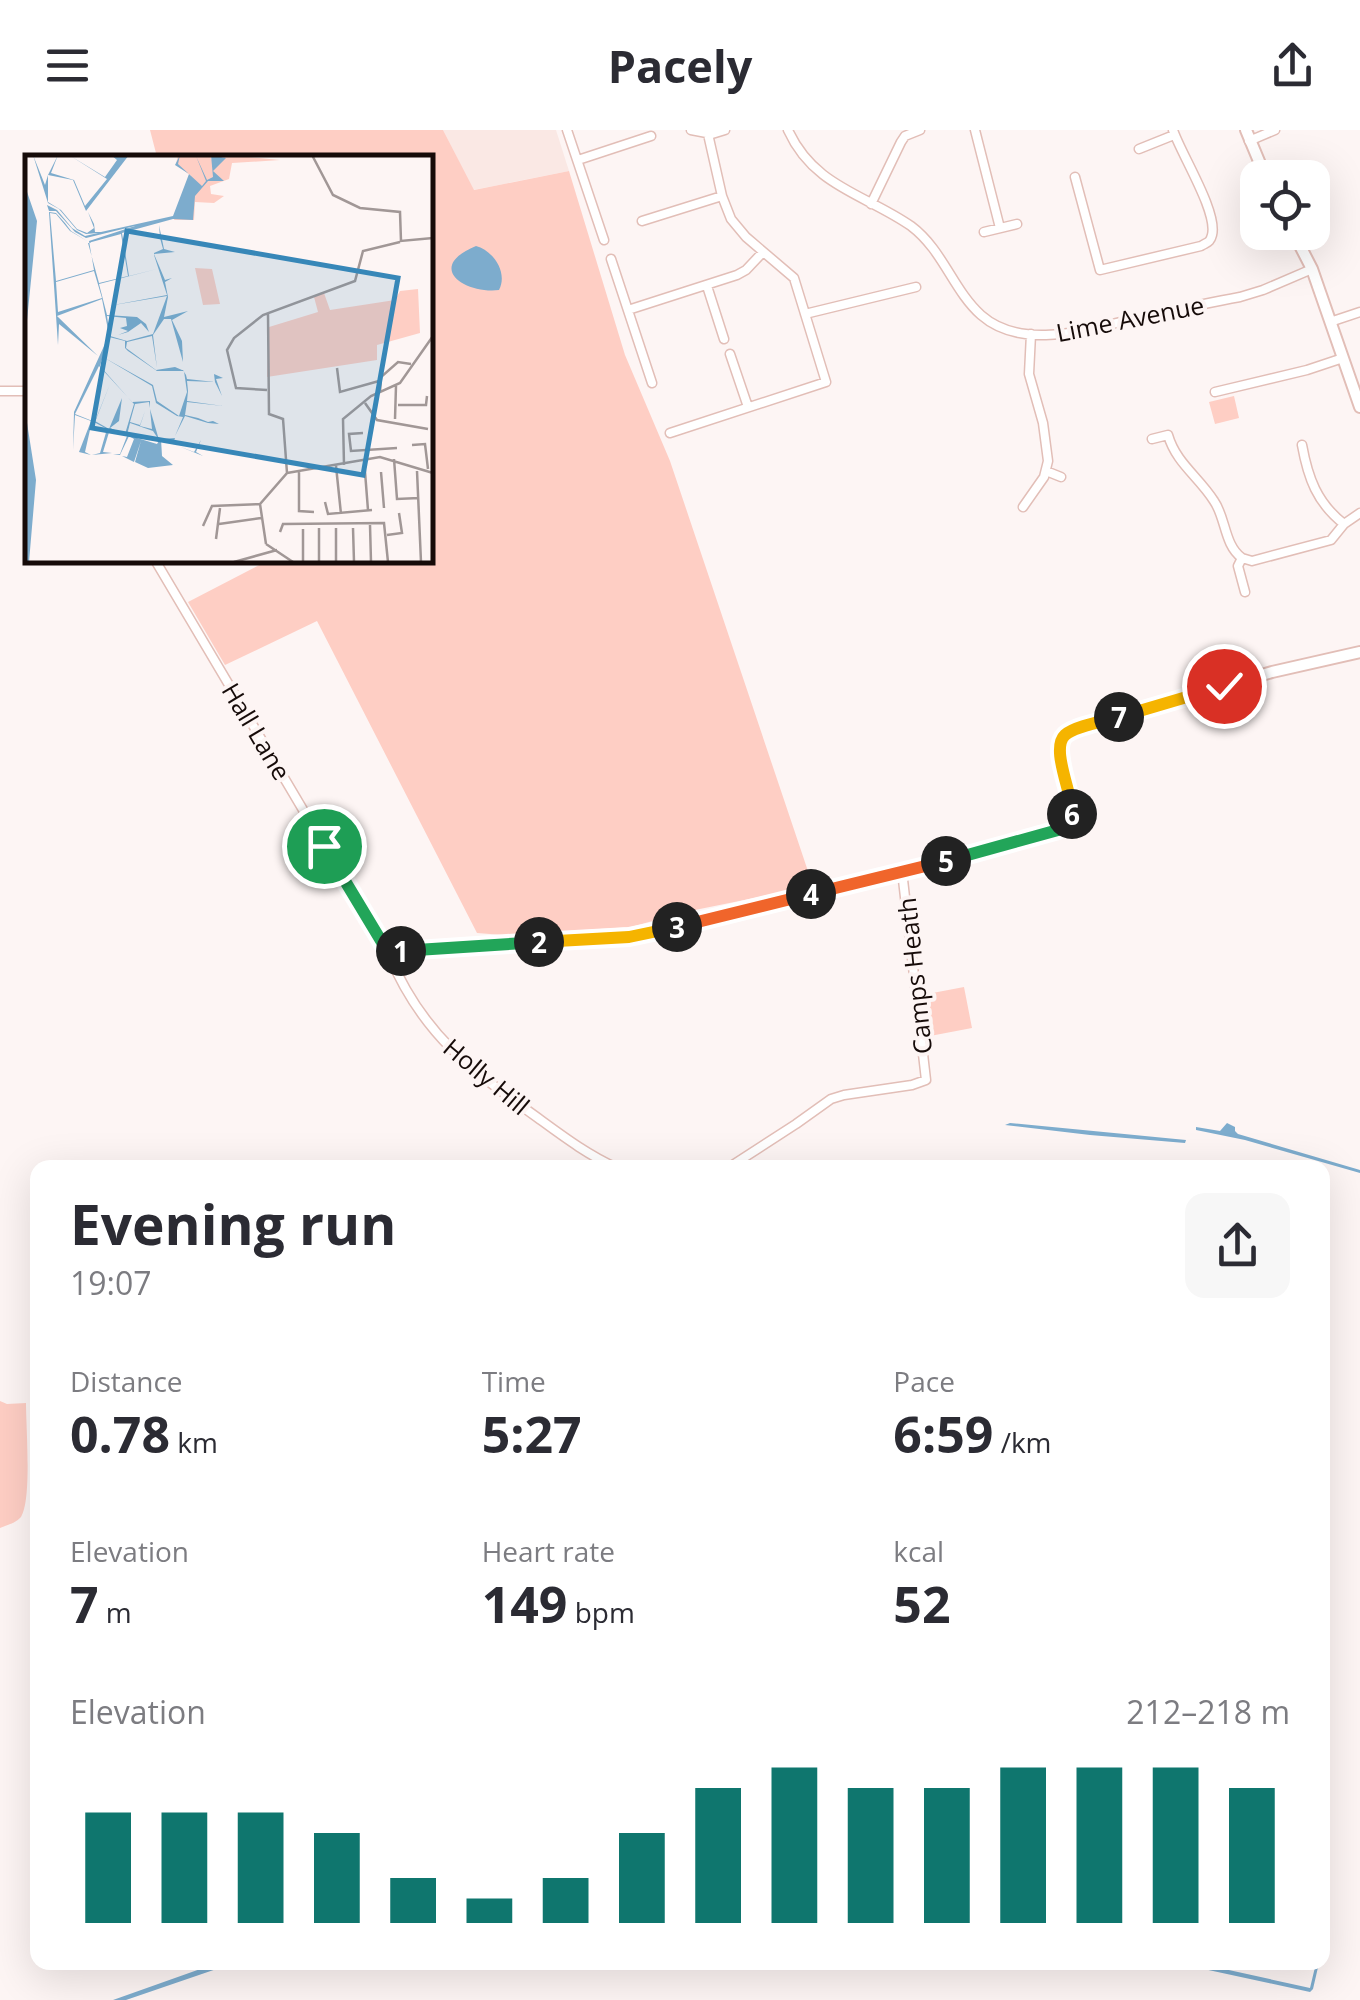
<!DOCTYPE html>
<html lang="en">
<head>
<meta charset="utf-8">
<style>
  body { margin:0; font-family:"Open Sans",sans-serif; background:#f7f7f7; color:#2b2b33; height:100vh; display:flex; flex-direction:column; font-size:38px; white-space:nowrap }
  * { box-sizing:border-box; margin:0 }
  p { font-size:32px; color:#7c7c81 }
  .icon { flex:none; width:55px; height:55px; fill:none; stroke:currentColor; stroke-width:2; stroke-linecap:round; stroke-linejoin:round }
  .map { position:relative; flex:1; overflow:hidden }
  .drawer { position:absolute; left:30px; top:1030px; width:1300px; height:810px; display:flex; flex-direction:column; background:#fff; border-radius:20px; box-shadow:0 10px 40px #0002 }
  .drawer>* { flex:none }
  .controls { position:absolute; left:1240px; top:30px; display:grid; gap:20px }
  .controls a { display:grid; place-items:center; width:90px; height:90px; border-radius:20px; background:#fff; box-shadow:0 10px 40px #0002; font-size:50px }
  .pin { position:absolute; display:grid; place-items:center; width:85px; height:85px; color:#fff; margin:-42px; border:5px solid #fff; border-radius:50%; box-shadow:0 2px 10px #0007 }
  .km { position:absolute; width:50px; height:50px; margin:-25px; border-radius:50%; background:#222; color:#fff; font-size:28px; line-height:50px; text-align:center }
  .round { display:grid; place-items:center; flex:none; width:105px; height:105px; border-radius:20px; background:#f7f7f7 }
  .summary { display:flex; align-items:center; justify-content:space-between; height:170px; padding:0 40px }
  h1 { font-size:55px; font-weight:700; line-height:75px }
  .metrics { display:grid; grid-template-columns:repeat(3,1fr); gap:15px; height:170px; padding:10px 40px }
  .metrics div { display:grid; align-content:center }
  .metrics b { font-size:50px; font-weight:700 }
  .metrics small { font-size:28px; font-weight:400 }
  .metrics p { font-size:28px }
  .chart { height:280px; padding:20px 40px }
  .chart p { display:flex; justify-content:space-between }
  .chart svg { width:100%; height:180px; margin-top:10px; stroke:#0f766e; stroke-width:6 }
  header { display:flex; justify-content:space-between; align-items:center; height:130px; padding:0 40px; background:#fff; font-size:45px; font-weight:700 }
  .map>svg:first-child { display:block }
  .built { fill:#fae8e4 }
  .green { fill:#fecec4 }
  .water { fill:#7daccd }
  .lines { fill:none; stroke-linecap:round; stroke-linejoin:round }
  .minor-casing { stroke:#e2beb7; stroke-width:11 }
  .tertiary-casing { stroke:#e2beb7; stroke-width:14 }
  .minor { stroke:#fff; stroke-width:8 }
  .tertiary { stroke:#fff; stroke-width:10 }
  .split-1-casing { stroke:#fff; stroke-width:20 }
  .split-2-casing { stroke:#fff; stroke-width:20 }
  .split-3-casing { stroke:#fff; stroke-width:20 }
  .split-4-casing { stroke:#fff; stroke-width:20 }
  .split-5-casing { stroke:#fff; stroke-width:20 }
  .split-6-casing { stroke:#fff; stroke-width:20 }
  .split-7-casing { stroke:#fff; stroke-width:20 }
  .split-8-casing { stroke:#fff; stroke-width:20 }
  .split-1 { stroke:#22a559; stroke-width:12 }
  .split-2 { stroke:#22a559; stroke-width:12 }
  .split-3 { stroke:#f5b400; stroke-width:12 }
  .split-4 { stroke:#f0652b; stroke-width:12 }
  .split-5 { stroke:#f0652b; stroke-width:12 }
  .split-6 { stroke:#22a559; stroke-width:12 }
  .split-7 { stroke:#f5b400; stroke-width:12 }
  .split-8 { stroke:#f5b400; stroke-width:12 }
  .labels { text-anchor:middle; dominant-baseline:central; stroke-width:8; stroke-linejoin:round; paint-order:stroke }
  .street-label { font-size:25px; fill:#160b09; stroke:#fdf5f4 }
  .inset-road { fill:none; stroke:#a19796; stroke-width:2.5 }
  .view { fill:#3787b8; fill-opacity:0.15; stroke:#3787b8; stroke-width:5 }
  .inset-edge { fill:none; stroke:#160b09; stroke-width:5 }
</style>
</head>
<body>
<header><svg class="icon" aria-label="menu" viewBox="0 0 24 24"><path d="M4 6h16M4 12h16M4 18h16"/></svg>Pacely<svg class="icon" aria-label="share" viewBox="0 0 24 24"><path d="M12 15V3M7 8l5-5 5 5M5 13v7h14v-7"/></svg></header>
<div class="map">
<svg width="1360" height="1870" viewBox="0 0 1360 1870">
  <rect width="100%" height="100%" fill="#fdf5f4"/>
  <!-- built -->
  <path class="built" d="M443,0H556L569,41L473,60Z"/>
  <!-- green -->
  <path class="green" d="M150,0H443L474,60L569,41L625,225L670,331L813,756L685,782L631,797L503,805L477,803L317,491L225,535L188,472L269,430H430V28L157,27Z
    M1234,266L1239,288L1215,294L1209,272Z
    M964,857L972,898L930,906L922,865Z
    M0,1271L7,1274L26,1273C26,1296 32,1370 21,1387C16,1393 7,1395 0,1398Z"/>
  <!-- water -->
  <path class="water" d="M476,116C494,121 508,143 499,160C464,164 425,137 476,116Z
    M1010,993L1186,1010L1185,1013L1090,1005L1005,995Z
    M1227,993L1235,997V1001L1238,1004L1360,1040V1043L1245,1010L1196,1000V997L1220,1001Z
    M220,1832L234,1833L126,1870H113Z
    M1176,1833H1197L1310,1858L1316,1833H1319L1313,1859L1310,1862Z"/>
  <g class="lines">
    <defs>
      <path id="minor" d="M567,0L604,110
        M691,0L712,4L725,0
        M788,0C814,57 865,64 911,96C943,120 953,160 981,185C1024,223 1094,197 1143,187C1175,180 1207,173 1240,167L1263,160L1312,139
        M975,0L1000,98
        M1249,11L1275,0
        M1139,19L1174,5
        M578,30L651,6
        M1075,47L1100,140L1201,116C1207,112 1210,113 1212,105C1218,82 1181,24 1173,0
        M871,74L901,12L905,6L920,0
        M642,91L722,66
        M984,102L1017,94
        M611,129L652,253
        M707,156L724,209
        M628,180L737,145L746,140L763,122
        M805,184L916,157
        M1330,192L1360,182
        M730,224L748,277
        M0,261H28
        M1215,262L1307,240L1343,228
        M670,303L826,252L794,148L746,107L731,89L722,66L708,4
        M1152,309L1168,305C1176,333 1199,347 1214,371C1226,388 1224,415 1242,428L1238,436L1245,462
        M1302,315C1308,348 1317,373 1344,394
        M1046,341L1061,347
        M1023,377L1044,347L1048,331L1043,293L1029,244L1031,204
        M1242,428L1252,431L1331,410L1344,394L1360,383
        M155,430L389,825C422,904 471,940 538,988C564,1007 588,1025 617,1038
        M389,825L401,821L629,807L687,795L902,741L926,950L912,955L844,965L831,969L796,994L728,1038"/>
      <path id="tertiary" d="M1246,0L1266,48
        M1293,102L1312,139L1360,277
        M902,741L1059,700C1097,668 1033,622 1074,600L1272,542L1360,522"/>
    </defs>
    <!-- minor casing -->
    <use href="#minor" class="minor-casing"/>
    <!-- tertiary casing -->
    <use href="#tertiary" class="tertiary-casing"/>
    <!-- minor -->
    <use href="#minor" class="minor"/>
    <!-- tertiary -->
    <use href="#tertiary" class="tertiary"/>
  </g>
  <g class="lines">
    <defs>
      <path id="split-1" d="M324,716L389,824L401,821"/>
      <path id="split-2" d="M401,821L539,812"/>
      <path id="split-3" d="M539,812L629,807L677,797"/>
      <path id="split-4" d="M677,797L811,764"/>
      <path id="split-5" d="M811,764L946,731"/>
      <path id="split-6" d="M946,731L1058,700L1068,692L1072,684"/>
      <path id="split-7" d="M1072,684C1073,664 1050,619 1065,605C1075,596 1105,591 1119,587"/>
      <path id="split-8" d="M1119,587L1224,556"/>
    </defs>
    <!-- split-1 casing -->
    <use href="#split-1" class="split-1-casing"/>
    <!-- split-2 casing -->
    <use href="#split-2" class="split-2-casing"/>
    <!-- split-3 casing -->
    <use href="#split-3" class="split-3-casing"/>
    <!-- split-4 casing -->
    <use href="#split-4" class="split-4-casing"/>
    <!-- split-5 casing -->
    <use href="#split-5" class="split-5-casing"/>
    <!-- split-6 casing -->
    <use href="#split-6" class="split-6-casing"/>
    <!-- split-7 casing -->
    <use href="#split-7" class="split-7-casing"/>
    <!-- split-8 casing -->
    <use href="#split-8" class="split-8-casing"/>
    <!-- split-1 -->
    <use href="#split-1" class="split-1"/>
    <!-- split-2 -->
    <use href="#split-2" class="split-2"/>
    <!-- split-3 -->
    <use href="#split-3" class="split-3"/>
    <!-- split-4 -->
    <use href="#split-4" class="split-4"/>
    <!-- split-5 -->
    <use href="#split-5" class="split-5"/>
    <!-- split-6 -->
    <use href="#split-6" class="split-6"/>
    <!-- split-7 -->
    <use href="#split-7" class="split-7"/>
    <!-- split-8 -->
    <use href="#split-8" class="split-8"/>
  </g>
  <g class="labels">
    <!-- street labels -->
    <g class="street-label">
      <text transform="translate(1130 188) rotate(-11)">Lime Avenue</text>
      <text transform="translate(257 601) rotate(59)">Hall Lane</text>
      <text transform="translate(914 846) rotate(-96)">Camps Heath</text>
      <text transform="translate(487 946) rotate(40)">Holly Hill</text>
    </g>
  </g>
  <!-- overview -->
  <g transform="translate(25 25)">
    <rect width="408" height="408" fill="#fdf5f4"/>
    <path d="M153,0H185L189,11L201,0L255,5L207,8L204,24L185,31L186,39L199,41L189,48L170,47L169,65H149L166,21L151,9ZM170,113L187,114L195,149L178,150ZM393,134L395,178L352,190V205L242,222L244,172L293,157L289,142L299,138L305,155L370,145L375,136Z" fill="#fecec4"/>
    <path d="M8,0L20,30L23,20L33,0L26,18L49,25L60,51L82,24L44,0L80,22L92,5L86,0H104L61,56L48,25L23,20V47L36,55L52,74L62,78L69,73L63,57L69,69L70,77H76L148,61L164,19L150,10L155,0L153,9L177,31L181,26L171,1L182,25L188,22L186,0L201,3L188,16L199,26H183L170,41L168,65L148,64L97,78L104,121L132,114L74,129L82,160L112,162L121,169L124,177L116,168L103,177L93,180L103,176L95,173L102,171L101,163L82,161L85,181L102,186L128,179L142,141L83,151L142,140L129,100V98L138,94L135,83L134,70L139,94L150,97L129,99L140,125L147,123L140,127L143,142L139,162L163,156L147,165L157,186L158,207L146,164H139L128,180L132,213L127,181L102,187L101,193L131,215L150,212L157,215H158L161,220L162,224L190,227L189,219L198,223L191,224L197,241L190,227L162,226L163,236L162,246L198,251L162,247L160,260L173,263L183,267L188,266L194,269L183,268L160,261L150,281L158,262L152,261L131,248L127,231L78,202L128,230L132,246L154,261L162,237L159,216H132L103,196L100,193V186L84,182L75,211L107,247L125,246V253L124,247L110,249L105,267L115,270L120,256L115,271L127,274L125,254L134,285L128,276L105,268L102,280L132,289L135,284L150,283L148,289L169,297L176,285L171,297L178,301L136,284L137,301L148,310L123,313L110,307L116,286L109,307L97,301L102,302L109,284L104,281L95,300L88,299H95L102,281L85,274L78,297L87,298L67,300L75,298L82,274L67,266L60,297L66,300L54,297L66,266L50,260L48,295L49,257L84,180L77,144L32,161L73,201L34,169L33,190L24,57L31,58L40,68L46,76L62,86L45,76L31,59L25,58L31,126L69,115L64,86L110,71L61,83L50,77L31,56H24L22,50L32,55L47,73L60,81L73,78L61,79L52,75L34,54L23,48ZM96,79L103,121L74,128L63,88ZM69,116L77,143L33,157L31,127ZM74,211L109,249L100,279L85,273L94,266L97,243L84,274L70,266L85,229L70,267L50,259ZM0,31L12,66L0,185L2,59ZM0,255L11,325L4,407H0Z" fill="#7daccd" fill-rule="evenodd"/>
    <path class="inset-road" d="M287,0L308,40L335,53L375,57L376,86L408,83M312,213L315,237L354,226M242,235L211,233L202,195L209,183L238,160L330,126L338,96L375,87M355,237L356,222L373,207L386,209M340,248L352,265L403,274M373,250H401L402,241M370,264L371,231M338,278L324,279L326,296L372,293M387,290L400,289L403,314M339,304L343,355M369,304L372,344L394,343M319,310L318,264L346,241L375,228L408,181M311,311L316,359M392,316L396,407M274,317V356L289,357M356,317L359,353M262,318L355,302L408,318M300,347L303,359L347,355M235,349L241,389M194,369L236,363M345,370L346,407M178,371L187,351L235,349L262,318L258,264L244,259L243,159M294,373V407M311,373V407M328,373L329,407M255,377L258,369L359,368L363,407M362,380L377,378L374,358M191,384L195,353M241,389L268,407M209,407L252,395M278,407V374"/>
    <path class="view" d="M102,76L373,123L338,320L67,273Z"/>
    <rect width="408" height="408" class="inset-edge"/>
  </g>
</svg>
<div class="controls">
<a><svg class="icon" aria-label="locate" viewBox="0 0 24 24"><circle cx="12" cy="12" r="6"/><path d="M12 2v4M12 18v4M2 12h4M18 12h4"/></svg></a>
</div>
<div class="pin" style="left:324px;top:716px;background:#1e9e55"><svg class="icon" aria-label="arrive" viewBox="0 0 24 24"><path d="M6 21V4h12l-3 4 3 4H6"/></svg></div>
<div class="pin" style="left:1224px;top:556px;background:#d93025"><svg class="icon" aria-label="check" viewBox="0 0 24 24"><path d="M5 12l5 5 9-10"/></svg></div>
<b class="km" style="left:401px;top:821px">1</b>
<b class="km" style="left:539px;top:812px">2</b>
<b class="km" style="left:677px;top:797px">3</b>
<b class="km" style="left:811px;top:764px">4</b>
<b class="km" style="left:946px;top:731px">5</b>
<b class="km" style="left:1072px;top:684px">6</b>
<b class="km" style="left:1119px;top:587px">7</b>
<section class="drawer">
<div class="summary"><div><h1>Evening run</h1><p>19:07</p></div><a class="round"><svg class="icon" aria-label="share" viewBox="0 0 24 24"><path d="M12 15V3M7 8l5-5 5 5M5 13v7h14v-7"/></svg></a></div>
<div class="metrics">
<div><p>Distance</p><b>0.78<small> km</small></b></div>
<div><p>Time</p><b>5:27</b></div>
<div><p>Pace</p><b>6:59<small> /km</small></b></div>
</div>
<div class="metrics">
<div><p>Elevation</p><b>7<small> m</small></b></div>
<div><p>Heart rate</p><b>149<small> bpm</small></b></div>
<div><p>kcal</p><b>52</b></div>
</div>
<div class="chart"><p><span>Elevation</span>212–218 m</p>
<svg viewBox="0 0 160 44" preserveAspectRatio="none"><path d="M5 44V17M15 44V17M25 44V17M35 44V22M45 44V33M55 44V38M65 44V33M75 44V22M85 44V11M95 44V6M105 44V11M115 44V11M125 44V6M135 44V6M145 44V6M155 44V11"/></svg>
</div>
</section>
</div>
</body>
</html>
